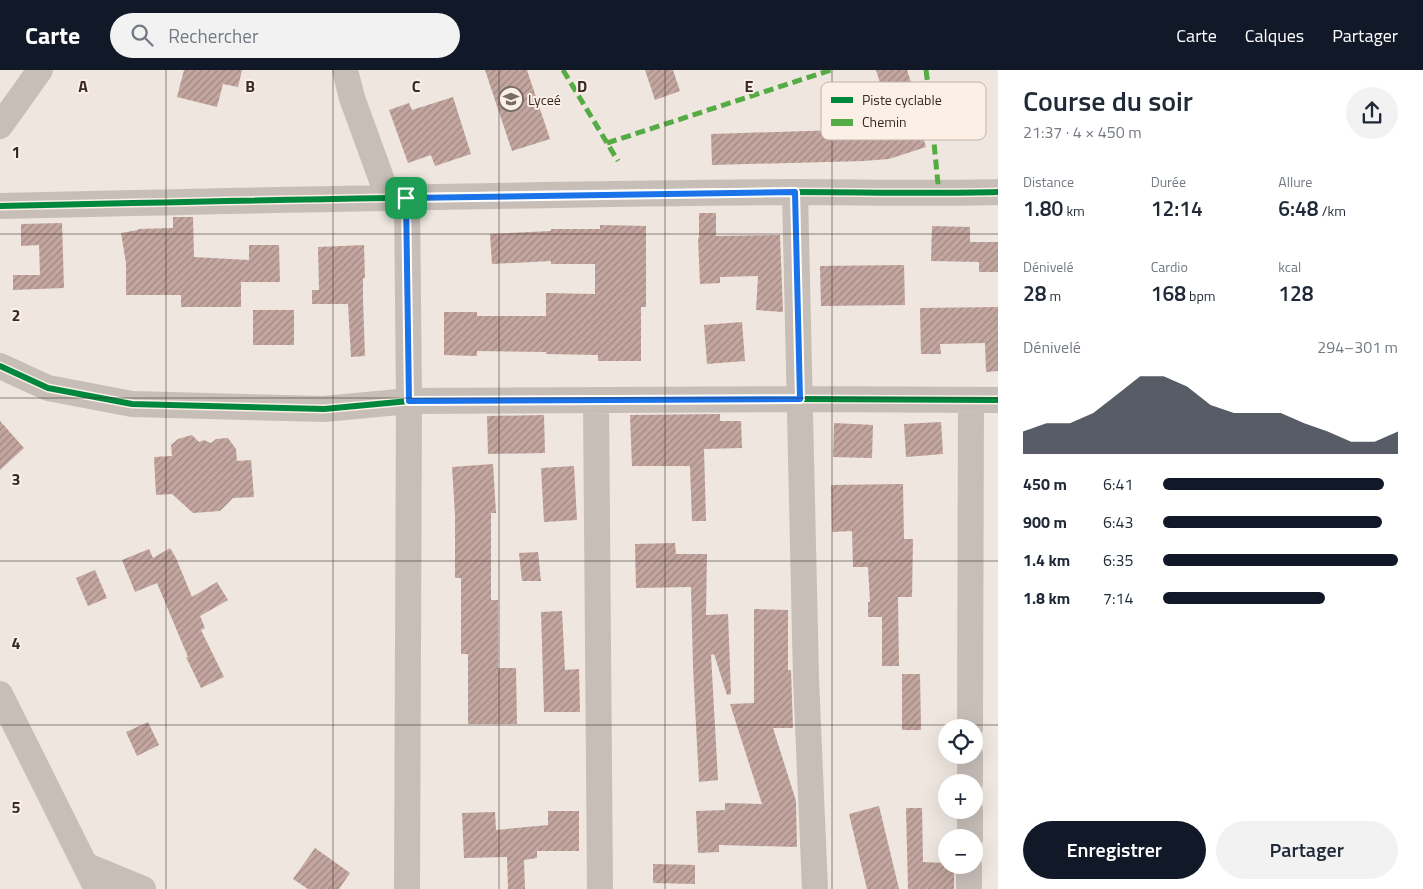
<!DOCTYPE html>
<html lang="fr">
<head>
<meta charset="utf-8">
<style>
  body { margin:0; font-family:"Titillium Web",sans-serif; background:#f2f2f3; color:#1f2937; height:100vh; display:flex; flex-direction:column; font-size:19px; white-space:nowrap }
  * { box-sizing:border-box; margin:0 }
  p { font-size:16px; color:#747a83 }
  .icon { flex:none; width:28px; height:28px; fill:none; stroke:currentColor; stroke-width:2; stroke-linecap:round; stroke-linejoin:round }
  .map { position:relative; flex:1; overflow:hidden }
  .side { display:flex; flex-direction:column; background:#fff; width:425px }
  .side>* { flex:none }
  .controls { position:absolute; left:938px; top:649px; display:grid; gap:10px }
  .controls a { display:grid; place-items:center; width:45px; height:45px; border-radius:50%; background:#fff; box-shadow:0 5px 20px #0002; font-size:25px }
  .pin { position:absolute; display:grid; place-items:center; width:42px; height:42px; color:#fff; margin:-21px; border-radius:10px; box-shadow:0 2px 8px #0006 }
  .round { display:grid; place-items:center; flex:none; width:52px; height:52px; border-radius:26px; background:#f2f2f3 }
  .head { display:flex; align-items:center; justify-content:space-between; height:85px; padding:0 25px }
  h1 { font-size:28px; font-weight:600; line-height:38px }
  .metrics { display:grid; grid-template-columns:repeat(3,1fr); gap:8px; height:85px; padding:5px 25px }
  .metrics div { display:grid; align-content:center }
  .metrics b { font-size:21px; font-weight:600 }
  .metrics small { font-size:14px; font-weight:400 }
  .metrics p { font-size:14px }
  .chart { height:140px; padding:10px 25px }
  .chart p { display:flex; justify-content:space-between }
  .chart svg { width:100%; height:90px; margin-top:5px; fill:#111827; opacity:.7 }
  .cta { display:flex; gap:10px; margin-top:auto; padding:10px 25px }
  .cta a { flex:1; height:58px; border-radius:30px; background:#111827; color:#fff; font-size:20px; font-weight:600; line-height:58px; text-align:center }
  .cta a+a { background:#f2f2f3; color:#1f2937 }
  ul { padding:0 25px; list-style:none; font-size:16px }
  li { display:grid; grid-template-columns:80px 60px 1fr; align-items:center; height:38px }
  li i { height:12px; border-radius:6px; background:#111827 }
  header { display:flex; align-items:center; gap:30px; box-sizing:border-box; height:70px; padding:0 25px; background:#111827; color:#fff }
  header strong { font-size:24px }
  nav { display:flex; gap:28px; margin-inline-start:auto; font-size:18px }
  .search { width:350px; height:45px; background:#f2f2f3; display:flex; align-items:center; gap:12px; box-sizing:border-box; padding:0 18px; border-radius:28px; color:#747a83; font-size:19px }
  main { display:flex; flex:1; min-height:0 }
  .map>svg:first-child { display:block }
  .building { fill:url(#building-hatch) }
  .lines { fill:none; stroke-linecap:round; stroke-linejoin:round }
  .minor { stroke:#c7beb8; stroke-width:26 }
  .quiet { stroke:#55ab44; stroke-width:5; stroke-dasharray:10 5; stroke-linecap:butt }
  .cycleway-casing { stroke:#fbefe6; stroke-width:9 }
  .cycleway { stroke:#00873e; stroke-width:6 }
  .route-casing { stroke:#fff; stroke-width:10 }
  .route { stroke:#1a73e8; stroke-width:6 }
  .grid { fill:none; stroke:#382a26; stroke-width:1; stroke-opacity:0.55 }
  .labels { text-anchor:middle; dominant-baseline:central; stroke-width:4; stroke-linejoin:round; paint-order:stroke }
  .poi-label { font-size:14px; fill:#382a26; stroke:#fbefe6; text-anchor:start }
  .key { fill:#fbefe6; stroke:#c0b4ac; stroke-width:1 }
  .key-label { font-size:14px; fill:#382a26 }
  .grid-label { font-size:16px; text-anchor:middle; font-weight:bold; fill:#382a26; stroke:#fbefe6; stroke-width:4; stroke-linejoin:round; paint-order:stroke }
</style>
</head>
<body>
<header>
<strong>Carte</strong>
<div class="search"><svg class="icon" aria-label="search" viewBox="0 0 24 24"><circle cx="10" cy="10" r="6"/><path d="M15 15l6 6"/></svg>Rechercher</div>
<nav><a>Carte</a><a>Calques</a><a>Partager</a></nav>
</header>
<main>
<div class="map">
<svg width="998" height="819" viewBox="0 0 998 819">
  <defs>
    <pattern id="building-hatch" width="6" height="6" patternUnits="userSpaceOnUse" patternTransform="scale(1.25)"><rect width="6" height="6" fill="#c3a69f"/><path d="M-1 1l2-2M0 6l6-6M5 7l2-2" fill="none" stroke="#9f8781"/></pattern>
  </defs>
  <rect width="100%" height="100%" fill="#eee6df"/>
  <!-- building -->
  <path class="building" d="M184,0H242L238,17L223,14L217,37L177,27Z
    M485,0H527L550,69L512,81Z
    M645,0H673L680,21L655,30Z
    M876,0H907L920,39L915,41L926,77L889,89L863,91L712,95L711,64L868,59V57L893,55Z
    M453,27L471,84L435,96L431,85L408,93L389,40L409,33L412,40Z
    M699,143H716V166L780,165L783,242L756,240L758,206L720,207V213L700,214L698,168H699Z
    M173,147H193L194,187L249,190V175H279L280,212H241V237H181V225H126V193L121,163L138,160V159L173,158Z
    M62,153L64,218L13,220V205H40L39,175L21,176V154Z
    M600,155L646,156V237H641V291H598V285L546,284V282L477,281V286L444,285V242H477V246H546V223L595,224V194H551V191L492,194L490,164L551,161V159H600Z
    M932,156L970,157V172H998V202H979V192L931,191Z
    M364,175L365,208H363V230L365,286L351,287L348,234H312V220H319L318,177Z
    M904,195L905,235L821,236L820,196Z
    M998,237V301L986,302L985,273L940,274L941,284H921L920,238Z
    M253,240H294V275H253Z
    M742,252L745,291L707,294L704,255Z
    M720,344V351H741L742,378L704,379L706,451H692L690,396H632L630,345Z
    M544,345L545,383L488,384L487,346Z
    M0,351L24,378L0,400Z
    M941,352L943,384L906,387L904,354Z
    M834,353L873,355L872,388L833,387Z
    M192,365L199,372L204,370L211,373L216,369L228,368L236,379L237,391L251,390L254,427L233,428L220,441L193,443L172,424L156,425L154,387L172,386L171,375L178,369Z
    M493,394L496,443H491V530H498V598H516L517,654H468V584H461V508H455V445L452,397Z
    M574,396L577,450L544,452L541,398Z
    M903,414L904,469H913L912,527H898L899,596H882V547H868V532H870L868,497H853L852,461L832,462L831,415Z
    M675,473L676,484H707L706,545L728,544L731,624L727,625L714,584L711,585L718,710L699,712L693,597L691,517L636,518L635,474Z
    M170,478L176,488L192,527L217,512L228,530L200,546L205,558L201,560L224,607L201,618L186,587H188L157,513L135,522L122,490L149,479L153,488Z
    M538,482L541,511H522L519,483Z
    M95,500L107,528L88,536L76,508Z
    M754,539L788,540V600H791L793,658H773L796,731L797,777L719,775V782L698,783L696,741L725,740V733L762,734L730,634L754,633Z
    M562,541L565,600L579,599L580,642H544L541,542Z
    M902,604H920L921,660H902Z
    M148,652L159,675L137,686L126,662Z
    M879,736L899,819H867L849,744Z
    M906,738H922L923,792L946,793V795H954V819H908Z
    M548,741H579V781H537V788L524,790L525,819H508L507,787L464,788L462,743L495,742L496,760L548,755Z
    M315,778L350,803L339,819H308L293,809Z
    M653,794L695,795V814L653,813Z"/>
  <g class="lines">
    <!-- minor -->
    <path class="minor" d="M345,0L352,28L388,127
      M0,56L40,0
      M795,122L806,608L815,819
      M407,128L409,331L407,819
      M0,136C264,130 528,124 792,122C861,122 929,124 998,122
      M0,296L48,318L132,334L324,339L409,331L800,329L998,330
      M596,330L600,819
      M0,624L97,819
      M970,658L971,331
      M970,712V685
      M970,768V740
      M85,795L143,819
      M969,819V795"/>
    <!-- quiet -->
    <path class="quiet" d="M563,0L618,91
      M926,0L930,32L939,124
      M607,73L831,0"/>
    <defs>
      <path id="cycleway" d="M0,136C264,130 528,124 792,122C861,122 929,124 998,122
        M0,296L48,318L132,334L324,339L409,331L800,329L998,330"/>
    </defs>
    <!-- cycleway casing -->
    <use href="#cycleway" class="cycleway-casing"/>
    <!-- cycleway -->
    <use href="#cycleway" class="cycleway"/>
  </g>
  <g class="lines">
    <defs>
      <path id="route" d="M795,122L800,329L409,331L406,128Z"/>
    </defs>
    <!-- route casing -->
    <use href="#route" class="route-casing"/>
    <!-- route -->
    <use href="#route" class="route"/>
  </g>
  <!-- grid -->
  <path class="grid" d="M166,0V819M333,0V819M499,0V819M665,0V819M832,0V819M0,164H998M0,328H998M0,491H998M0,655H998"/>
  <!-- icons -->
  <defs>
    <symbol id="school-ring" viewBox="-11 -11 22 22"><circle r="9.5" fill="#fbefe6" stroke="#786c67" stroke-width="1.5"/><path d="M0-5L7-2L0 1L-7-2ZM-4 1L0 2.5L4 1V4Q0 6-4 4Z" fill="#786c67"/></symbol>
  </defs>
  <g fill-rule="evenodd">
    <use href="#school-ring" x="497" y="15" width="28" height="28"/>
  </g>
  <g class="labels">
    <!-- poi labels -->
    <g class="poi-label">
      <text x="528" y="29">Lyceé</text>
    </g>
  </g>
  <!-- legend -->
  <rect x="821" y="12" width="165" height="58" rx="8" class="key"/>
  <rect x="831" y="27" width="22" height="6" fill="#00873e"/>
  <rect x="831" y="49" width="22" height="7" fill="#55ab44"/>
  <g class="key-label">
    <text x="862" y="35">Piste cyclable</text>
    <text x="862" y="57">Chemin</text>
  </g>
  <g class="grid-label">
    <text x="83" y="22">A</text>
    <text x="250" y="22">B</text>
    <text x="416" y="22">C</text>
    <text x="582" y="22">D</text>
    <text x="749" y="22">E</text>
    <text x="16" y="88">1</text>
    <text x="16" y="251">2</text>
    <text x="16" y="415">3</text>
    <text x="16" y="579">4</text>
    <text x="16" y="743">5</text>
  </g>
</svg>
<div class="controls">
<a><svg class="icon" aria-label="locate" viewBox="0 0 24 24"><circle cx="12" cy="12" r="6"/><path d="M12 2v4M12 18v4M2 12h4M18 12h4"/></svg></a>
<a>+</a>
<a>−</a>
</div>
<div class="pin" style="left:406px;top:128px;background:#1e9e55"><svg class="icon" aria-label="arrive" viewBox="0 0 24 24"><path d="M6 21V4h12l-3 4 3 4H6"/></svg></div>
</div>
<section class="side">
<div class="head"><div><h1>Course du soir</h1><p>21:37 · 4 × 450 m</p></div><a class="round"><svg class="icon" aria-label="share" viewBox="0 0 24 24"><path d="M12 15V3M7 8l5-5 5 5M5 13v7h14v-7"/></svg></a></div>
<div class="metrics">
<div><p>Distance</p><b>1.80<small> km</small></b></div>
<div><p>Durée</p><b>12:14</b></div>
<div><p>Allure</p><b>6:48<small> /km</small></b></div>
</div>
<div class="metrics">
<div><p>Dénivelé</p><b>28<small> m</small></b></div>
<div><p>Cardio</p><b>168<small> bpm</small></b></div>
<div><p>kcal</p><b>128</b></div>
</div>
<div class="chart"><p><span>Dénivelé</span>294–301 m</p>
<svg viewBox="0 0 160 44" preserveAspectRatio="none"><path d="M0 44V33L10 29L20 29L30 24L40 15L50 6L60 6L70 11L80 20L90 24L100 24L110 24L120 29L130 33L140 38L150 38L160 33V44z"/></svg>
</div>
<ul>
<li><b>450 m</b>6:41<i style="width:94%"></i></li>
<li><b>900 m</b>6:43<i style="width:93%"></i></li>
<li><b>1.4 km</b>6:35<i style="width:100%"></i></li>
<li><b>1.8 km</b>7:14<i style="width:69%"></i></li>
</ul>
<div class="cta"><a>Enregistrer</a><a>Partager</a></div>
</section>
</main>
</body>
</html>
